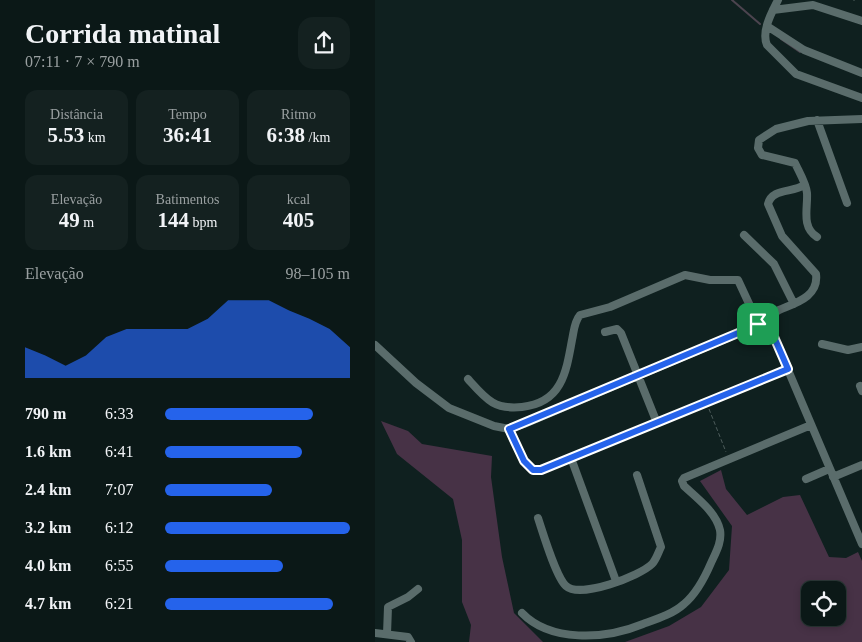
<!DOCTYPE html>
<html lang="pt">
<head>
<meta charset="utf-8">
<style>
  body { margin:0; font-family:Georgia,serif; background:#142120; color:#f1f3f6; height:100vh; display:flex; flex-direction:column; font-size:19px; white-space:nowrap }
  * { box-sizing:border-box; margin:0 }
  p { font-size:16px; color:#9aa0a1 }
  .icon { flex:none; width:28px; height:28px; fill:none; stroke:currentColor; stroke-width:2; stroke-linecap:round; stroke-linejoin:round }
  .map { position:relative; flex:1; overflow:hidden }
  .details { display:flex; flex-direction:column; background:#0b1817; width:375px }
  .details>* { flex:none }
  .buttons { position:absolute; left:426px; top:581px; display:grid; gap:10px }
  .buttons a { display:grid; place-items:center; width:45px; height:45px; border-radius:10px; background:#0b1817; box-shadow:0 2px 8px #0003,0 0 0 1px #2b3736; font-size:25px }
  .pin { position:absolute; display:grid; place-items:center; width:42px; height:42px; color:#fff; margin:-21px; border-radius:10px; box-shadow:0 2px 8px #0006 }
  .round { display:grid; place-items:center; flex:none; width:52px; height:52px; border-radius:15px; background:#142120 }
  .headline { display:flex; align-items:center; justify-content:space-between; height:85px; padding:0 25px }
  h1 { font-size:28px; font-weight:700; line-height:38px }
  .stats { display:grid; grid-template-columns:repeat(3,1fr); gap:8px; height:85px; padding:5px 25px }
  .stats div { display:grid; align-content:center; border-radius:12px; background:#142120; text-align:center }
  .stats b { font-size:21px; font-weight:700 }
  .stats small { font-size:14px; font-weight:400 }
  .stats p { font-size:14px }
  .chart { height:140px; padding:10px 25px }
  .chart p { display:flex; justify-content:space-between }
  .chart svg { width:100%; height:90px; margin-top:5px; fill:#2563eb; opacity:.7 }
  ul { padding:0 25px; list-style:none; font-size:16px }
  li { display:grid; grid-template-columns:80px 60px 1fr; align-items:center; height:38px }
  li i { height:12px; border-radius:6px; background:#2563eb }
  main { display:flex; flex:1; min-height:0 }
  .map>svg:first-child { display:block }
  .green { fill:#473246; fill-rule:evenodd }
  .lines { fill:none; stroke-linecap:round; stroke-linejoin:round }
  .stream { stroke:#4c444f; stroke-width:2 }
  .path { stroke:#4d5c5b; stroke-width:1; stroke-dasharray:4 2.5; stroke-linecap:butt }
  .minor { stroke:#5a6c6b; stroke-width:8 }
  .route-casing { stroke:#fff; stroke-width:10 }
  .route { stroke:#2563eb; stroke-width:6 }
</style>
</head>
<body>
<main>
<section class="details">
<div class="headline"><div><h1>Corrida matinal</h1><p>07:11 · 7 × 790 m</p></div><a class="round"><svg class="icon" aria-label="share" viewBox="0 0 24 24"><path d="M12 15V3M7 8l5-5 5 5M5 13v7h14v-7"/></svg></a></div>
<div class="stats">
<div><p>Distância</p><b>5.53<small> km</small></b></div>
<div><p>Tempo</p><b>36:41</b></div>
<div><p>Ritmo</p><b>6:38<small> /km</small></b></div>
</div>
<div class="stats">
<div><p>Elevação</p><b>49<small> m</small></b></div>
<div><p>Batimentos</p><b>144<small> bpm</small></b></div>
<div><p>kcal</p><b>405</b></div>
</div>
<div class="chart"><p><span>Elevação</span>98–105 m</p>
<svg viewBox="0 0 160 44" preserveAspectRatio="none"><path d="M0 44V29L10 33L20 38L30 33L40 24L50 20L60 20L70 20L80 20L90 15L100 6L110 6L120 6L130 11L140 15L150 20L160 29V44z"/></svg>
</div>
<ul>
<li><b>790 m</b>6:33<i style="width:80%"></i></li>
<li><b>1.6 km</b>6:41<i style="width:74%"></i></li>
<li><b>2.4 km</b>7:07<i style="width:58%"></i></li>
<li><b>3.2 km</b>6:12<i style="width:100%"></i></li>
<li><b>4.0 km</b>6:55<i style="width:64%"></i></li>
<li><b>4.7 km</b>6:21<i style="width:91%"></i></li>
</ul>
</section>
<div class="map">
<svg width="487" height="642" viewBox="0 0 487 642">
  <rect width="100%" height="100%" fill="#0f201f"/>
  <!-- green -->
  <path class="green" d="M6,421L33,431L47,444L117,456L116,477L127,557L139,613L168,642H94L96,625L87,602V540L78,499L22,454Z
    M346,470L351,489L372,515L408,497L425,495L454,557L471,558L483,552L487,561V642H250L294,626L326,607L354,570L357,526L325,481ZM435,590H462V618H435Z"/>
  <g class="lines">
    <!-- stream -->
    <path class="stream" d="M357,0L385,24
      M406,39L425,52"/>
    <!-- path -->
    <path class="path" d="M478,0H480
      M334,409L351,452"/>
    <!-- minor -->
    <path class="minor" d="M403,0C397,12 386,31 392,45L421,74L487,98
      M398,10L438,5L487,21
      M392,26L429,50L487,73
      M442,120L472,203
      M369,235L399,264L419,304
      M442,237C426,227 433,208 432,193C431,183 424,172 420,163L387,155L383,148L384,140L401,129L433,121L487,119
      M387,323L399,337L487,544
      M230,332L242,329L246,333L282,423
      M447,344L473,350L487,347
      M0,345L41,383L74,408L119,426L134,429L149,424L374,329C384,323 394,316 404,310C420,303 444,297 441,274L407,236L393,204C397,188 418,193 429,185
      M93,379C111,399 119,410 147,407C186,403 191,374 197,340C199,331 199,322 205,315L235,307L310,275L335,280H363L383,323
      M485,386L487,391
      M134,429L149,461L158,470H166L413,369
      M196,458L241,581
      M458,477L487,465
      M431,479L454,469
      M163,518C168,533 181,577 191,586C205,599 265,576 277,564C281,560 283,553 286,547L262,475
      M147,613C175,642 229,640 268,624C282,619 298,614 309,604C321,594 330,577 336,563C341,552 347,542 345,530C341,512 322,498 309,486L307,481L309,478L436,425
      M0,633L33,637L36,642
      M12,634L13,607L33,597L43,589"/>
  </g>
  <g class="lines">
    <defs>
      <path id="route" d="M387,323L399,337L413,369L166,470H158L149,461L134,429Z"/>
    </defs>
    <!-- route casing -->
    <use href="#route" class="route-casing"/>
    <!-- route -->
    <use href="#route" class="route"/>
  </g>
</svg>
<div class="buttons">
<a><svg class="icon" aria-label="locate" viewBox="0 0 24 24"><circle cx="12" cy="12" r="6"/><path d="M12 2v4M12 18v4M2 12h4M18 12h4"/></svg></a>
</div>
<div class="pin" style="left:383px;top:324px;background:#1e9e55"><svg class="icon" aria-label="arrive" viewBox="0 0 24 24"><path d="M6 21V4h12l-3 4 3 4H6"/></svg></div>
</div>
</main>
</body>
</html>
